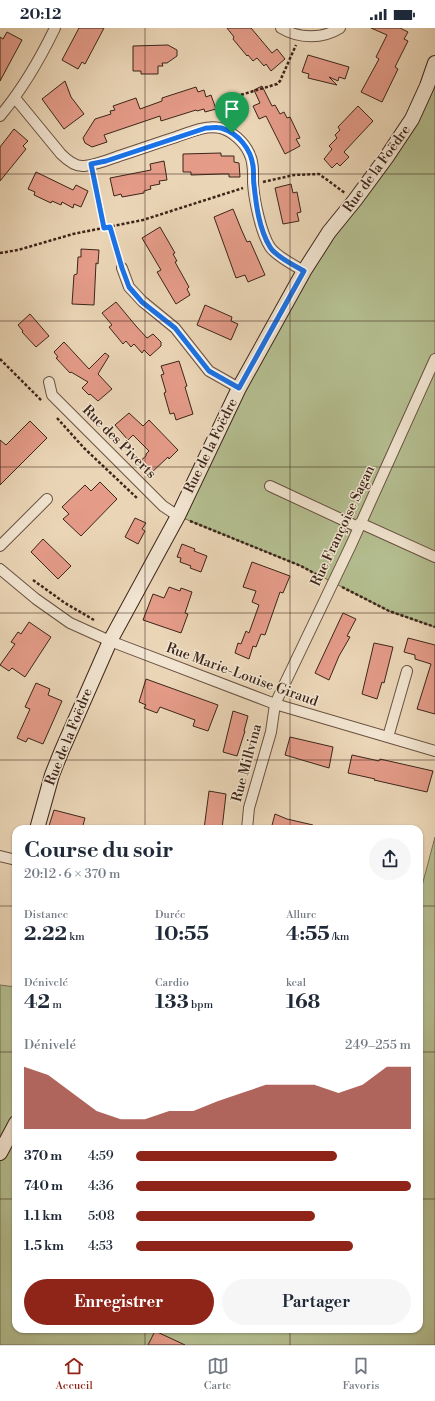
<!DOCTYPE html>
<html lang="fr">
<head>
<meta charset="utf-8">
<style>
  body { margin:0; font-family:"Libre Bodoni",serif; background:#f6f6f7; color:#1f2937; height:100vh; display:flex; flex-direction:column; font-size:15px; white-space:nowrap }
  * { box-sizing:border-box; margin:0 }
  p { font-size:13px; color:#747a83 }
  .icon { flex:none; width:22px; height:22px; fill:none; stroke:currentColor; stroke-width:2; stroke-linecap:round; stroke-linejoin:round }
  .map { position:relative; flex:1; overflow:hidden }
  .side { position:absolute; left:12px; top:797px; width:411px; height:508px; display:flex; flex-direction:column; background:#fff; border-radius:12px; box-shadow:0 1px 3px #0004 }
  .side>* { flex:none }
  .pin { position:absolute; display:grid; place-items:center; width:34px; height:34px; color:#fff; margin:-41px -17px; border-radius:50% 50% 50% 0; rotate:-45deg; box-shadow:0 0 4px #0007 }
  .pin .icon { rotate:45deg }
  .round { display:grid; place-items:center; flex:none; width:42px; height:42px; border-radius:21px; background:#f6f6f7 }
  .headline { display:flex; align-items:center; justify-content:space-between; height:68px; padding:0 12px }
  h1 { font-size:22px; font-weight:800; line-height:30px }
  .stats { display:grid; grid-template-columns:repeat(3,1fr); gap:6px; height:68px; padding:4px 12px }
  .stats div { display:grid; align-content:center }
  .stats b { font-size:20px; font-weight:800 }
  .stats small { font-size:11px; font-weight:400 }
  .stats p { font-size:11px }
  .chart { height:112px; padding:8px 12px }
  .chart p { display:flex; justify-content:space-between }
  .chart svg { width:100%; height:72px; margin-top:4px; fill:#8f2418; opacity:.7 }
  .action { display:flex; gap:8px; margin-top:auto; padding:8px 12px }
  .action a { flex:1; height:46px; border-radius:24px; background:#8f2418; color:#fff; font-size:16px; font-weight:800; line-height:46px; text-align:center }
  .action a+a { background:#f6f6f7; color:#1f2937 }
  ul { padding:0 12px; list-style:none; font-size:13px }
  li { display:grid; grid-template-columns:64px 48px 1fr; align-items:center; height:30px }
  li i { height:10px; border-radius:5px; background:#8f2418 }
  .status { display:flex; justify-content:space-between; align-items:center; height:28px; padding:0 20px; background:#fff; direction:ltr }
  .status svg { height:11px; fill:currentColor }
  .menu { display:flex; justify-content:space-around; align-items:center; height:56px; border-top:1px solid #e0e1e3; background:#fff; font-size:11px; color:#747a83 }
  .menu a { display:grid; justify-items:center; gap:2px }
  .menu .on { color:#8f2418 }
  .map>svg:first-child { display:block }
  .green { fill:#b4be90; stroke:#787254 }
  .building { fill:#e49b88; stroke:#3d2519 }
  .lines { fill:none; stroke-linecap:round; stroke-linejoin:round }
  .street-casing { stroke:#685140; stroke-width:12 }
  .secondary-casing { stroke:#3d2519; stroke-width:16 }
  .path { stroke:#3d2519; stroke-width:2.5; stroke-dasharray:3 2; stroke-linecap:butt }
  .street { stroke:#f1e4d0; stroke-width:10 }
  .secondary { stroke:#f1e4d0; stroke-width:14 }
  .route-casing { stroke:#fff; stroke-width:8 }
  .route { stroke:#1a73e8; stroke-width:5 }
  .grid { fill:none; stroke:#3d2519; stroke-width:1; stroke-opacity:0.55 }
  .labels { text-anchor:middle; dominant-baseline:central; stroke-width:3; stroke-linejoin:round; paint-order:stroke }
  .street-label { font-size:14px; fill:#3d2519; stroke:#f1e4d0 }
</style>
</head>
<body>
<div class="status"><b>20:12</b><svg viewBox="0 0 49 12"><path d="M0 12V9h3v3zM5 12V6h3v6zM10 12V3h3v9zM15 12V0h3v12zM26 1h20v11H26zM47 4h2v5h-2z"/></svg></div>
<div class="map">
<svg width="435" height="1317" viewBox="0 0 435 1317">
  <rect width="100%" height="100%" fill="#ead5b6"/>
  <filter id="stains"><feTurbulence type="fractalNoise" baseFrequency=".005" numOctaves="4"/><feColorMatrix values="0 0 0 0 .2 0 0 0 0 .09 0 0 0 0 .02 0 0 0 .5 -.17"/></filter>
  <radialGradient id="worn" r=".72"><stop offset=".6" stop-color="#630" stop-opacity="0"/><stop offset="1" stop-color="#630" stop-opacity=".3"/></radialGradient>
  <!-- green -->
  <path class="green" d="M435,35V599L389,583L301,538L178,488L304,243L386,130Z
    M435,809V1317H0V957L16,959V1301H419V869Z"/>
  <!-- building -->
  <path class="building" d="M79,0H104L85,36L82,34L78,41L62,32Z
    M227,0H251L272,25L277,21L285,31L271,43L266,36L264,38L257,30L253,33L248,27L247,28L233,11L234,9Z
    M371,0H400L408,4L404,11L408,13L395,39L398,41L382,74L361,64L379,31L376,29L387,7Z
    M7,4L22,12L0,53V9L3,11Z
    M168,17L177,22V28L167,35H162L163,38H158V46H141V43H133V18Z
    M308,27L349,39L345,51L339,49L338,53L329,49L337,57L308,50L309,46L302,44Z
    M65,53L71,69L84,86L64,101L42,71Z
    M262,58L272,78L275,77L280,86L284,84L287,90L290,89L300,110L296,111L300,118L285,126L266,88L259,91L253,78L260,75L254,62Z
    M196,59L198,64L204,62L206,69L211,67L216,81L205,84L204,81L197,83L196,82L161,93L160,88L104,107L107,114L92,119L85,115L83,110L95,91L111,86L110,83L115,82L113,78L136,70L140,81L162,73V70Z
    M358,78L373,93L344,124L349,129L340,138L337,135L332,140L324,131L332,121L329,118L337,110L335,107L340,102L338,99Z
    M14,101L28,113L23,118L26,121L0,153V119Z
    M221,125V128H234V134L239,135L240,149H229V146H222L191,147V144H183V126Z
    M164,133L167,152L159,153L160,156L150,158L151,161L144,163V165L122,169L121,166L114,168L110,150L151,142L150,136Z
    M36,144L73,162L76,157L88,163L81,179L74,176L73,180L62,174L61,177L52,173L51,175L34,167L35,164L28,161Z
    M291,156L293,165L297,164L301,184L297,185L299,193L283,196L275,160Z
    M233,181L242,203L247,214L250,213L265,247L248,254L245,247L236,250L214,189Z
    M160,199L175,225L173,226L177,233L175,234L189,259L187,261L190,267L176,276L157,244L161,242L142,210Z
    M81,221L99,222L98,236L96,235L94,277L72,276L74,247L77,246L78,229H81Z
    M116,274L136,298L147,310L153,306L161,314V318L150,328L144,322L142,325L134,316L131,319L126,313L123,316L109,299L112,297L102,285Z
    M205,277L232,289L231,293L238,296L231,312L197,297Z
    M30,286L49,308L36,319L22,304L23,303L18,297Z
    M64,314L89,341L105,325L109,328L98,346L112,361L98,373L90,366L89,367L82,360L88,354L71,344L70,345L56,330L58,329L54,324Z
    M179,333L187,358L185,359L193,386L176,392L174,385L170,386L164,365L166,364L161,347L164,346L161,338Z
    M129,385L143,398L149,392L178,422L169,431L168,429L150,446L139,434L146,428V426L149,423L133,407L128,412L115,397Z
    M30,393L47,410L0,457V412L6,417Z
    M100,454L117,471L81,508L63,491L69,486L62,479L85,457L91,463Z
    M135,490L146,495L142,501L145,503L138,516L125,509Z
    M43,511L71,538L58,551L31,524Z
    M182,516L195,521L194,523L207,528L201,544L190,540L191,538L180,534L181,530L177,529Z
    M252,534L290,548L283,565L280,564L265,607L261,606L256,619L253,618L249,631L235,625L238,615L241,616L246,603L249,605L259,577L252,574L256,563L243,559Z
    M169,559L180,563L181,560L192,564L185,585L188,586L181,605L143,592L153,566L164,570Z
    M343,585L356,591L347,608L350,609L339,628L329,652L315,645Z
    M29,594L51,609L25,649L12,640L9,643L0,637L15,616L11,614L18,604L21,606Z
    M408,610L435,617V686L417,681L431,636L415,631V627L404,624Z
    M374,615L393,619L384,655L382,654L377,671L362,666Z
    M146,651L218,677L208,703L193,698L195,692L160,679L157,685L144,680L146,677L139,674Z
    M36,655L50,661L48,667L62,673L43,716L28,710L26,714L17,710L30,681L25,679Z
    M233,683L248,688L244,703H245L237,728L223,724Z
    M290,709L333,719L329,740L285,727Z
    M352,727L379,733L380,731L433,743L427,764L374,752L375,751L348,745Z
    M209,763L226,766L222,801H204Z
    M54,782L85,790L82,801H48Z
    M275,786L287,791L313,797V801H271Z
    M155,1303L185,1317H148Z"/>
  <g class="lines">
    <defs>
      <path id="street" d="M281,0C299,11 323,11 340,0
        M15,70L61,126C67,132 75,139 84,138C96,137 108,132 119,128C138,122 157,115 176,109C190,104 206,97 220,100C232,103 244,114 249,125C254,134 253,145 253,155C254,172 261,205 270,219C276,228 295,238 304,243
        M0,88C22,62 40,31 55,0
        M122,240L129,259L142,273L175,300L209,343L239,360
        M49,354L52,367L163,478L178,488
        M270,458L358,499
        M360,495L435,529
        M0,518L47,471
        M0,541L36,571L70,595L110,613L275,676L435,723
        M388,709L407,643
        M247,801L249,780L271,704L275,676L351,517L435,331
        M0,828L16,832"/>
      <path id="secondary" d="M37,801L52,747L62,722L110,613L178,488L239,360L304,243L329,204L355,172L386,130L412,91L427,58L435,35
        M0,1125L16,1095"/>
    </defs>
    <!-- street casing -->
    <use href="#street" class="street-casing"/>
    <!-- secondary casing -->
    <use href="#secondary" class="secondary-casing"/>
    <!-- path -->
    <path class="path" d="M229,91L226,76L227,71L277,56L280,53L296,17
      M94,147L103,200
      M263,154L294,147L319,146L345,165
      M110,199L119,230
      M0,225L18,222L73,206L143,192L243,160
      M0,331L42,373
      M57,390L84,420L137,470
      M190,493L301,538L323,550
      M33,552L65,575L94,592
      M342,559L389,583L435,599"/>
    <!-- street -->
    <use href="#street" class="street"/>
    <!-- secondary -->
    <use href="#secondary" class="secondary"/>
  </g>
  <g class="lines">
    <defs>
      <path id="route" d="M206,100C211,100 217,99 221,100C238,105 251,121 253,138C254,144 253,151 254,157C256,176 259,201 270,219C275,228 295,238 304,243L239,360L209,343L175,300L142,274L129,259L122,240L110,199L104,200L91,136L106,133Z"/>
    </defs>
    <!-- route casing -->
    <use href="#route" class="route-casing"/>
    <!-- route -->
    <use href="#route" class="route"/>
  </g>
  <!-- grid -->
  <path class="grid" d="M145,0V801M290,0V801M0,146H435M0,293H435M0,439H435M0,585H435M0,732H435M0,878H16M419,878H435M0,1024H16M419,1024H435M0,1171H16M419,1171H435M145,1301V1317M290,1301V1317"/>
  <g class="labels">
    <!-- street labels -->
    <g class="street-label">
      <text transform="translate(377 141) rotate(-54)">Rue de la Foëdre</text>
      <text transform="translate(119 414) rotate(45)">Rue des Piverts</text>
      <text transform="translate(211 418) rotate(-64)">Rue de la Foëdre</text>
      <text transform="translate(343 498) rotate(-65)">Rue Françoise Sagan</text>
      <text transform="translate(242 647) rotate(20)">Rue Marie-Louise Giraud</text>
      <text transform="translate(69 709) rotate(-68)">Rue de la Foëdre</text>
      <text transform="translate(247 735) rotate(-75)">Rue Millvina</text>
    </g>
  </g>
  <rect width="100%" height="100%" filter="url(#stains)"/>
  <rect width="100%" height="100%" fill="url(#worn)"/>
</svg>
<div class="pin" style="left:232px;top:105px;background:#1e9e55"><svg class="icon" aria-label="arrive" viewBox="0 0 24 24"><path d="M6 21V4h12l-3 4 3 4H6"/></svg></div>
<section class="side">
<div class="headline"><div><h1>Course du soir</h1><p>20:12 · 6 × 370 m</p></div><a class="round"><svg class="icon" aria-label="share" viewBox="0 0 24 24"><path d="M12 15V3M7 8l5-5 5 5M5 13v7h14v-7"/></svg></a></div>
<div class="stats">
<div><p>Distance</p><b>2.22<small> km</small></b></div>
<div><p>Durée</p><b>10:55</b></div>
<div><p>Allure</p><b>4:55<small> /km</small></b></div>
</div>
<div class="stats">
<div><p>Dénivelé</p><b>42<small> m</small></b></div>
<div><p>Cardio</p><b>133<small> bpm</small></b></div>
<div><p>kcal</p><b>168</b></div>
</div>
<div class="chart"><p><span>Dénivelé</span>249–255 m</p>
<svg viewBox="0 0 160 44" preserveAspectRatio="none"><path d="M0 44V6L10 11L20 22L30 33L40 38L50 38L60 33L70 33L80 27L90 22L100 17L110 17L120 17L130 22L140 17L150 6L160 6V44z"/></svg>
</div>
<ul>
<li><b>370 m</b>4:59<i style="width:73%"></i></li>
<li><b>740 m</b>4:36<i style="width:100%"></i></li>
<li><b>1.1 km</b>5:08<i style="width:65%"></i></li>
<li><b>1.5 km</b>4:53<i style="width:79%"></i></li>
</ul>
<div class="action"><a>Enregistrer</a><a>Partager</a></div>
</section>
</div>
<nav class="menu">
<a class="on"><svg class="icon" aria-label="home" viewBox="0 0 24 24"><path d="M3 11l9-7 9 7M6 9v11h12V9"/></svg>Accueil</a>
<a><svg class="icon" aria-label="map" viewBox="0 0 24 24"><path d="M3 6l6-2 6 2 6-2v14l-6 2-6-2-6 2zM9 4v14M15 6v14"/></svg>Carte</a>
<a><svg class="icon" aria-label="saved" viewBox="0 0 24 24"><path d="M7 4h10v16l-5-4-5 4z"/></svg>Favoris</a>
</nav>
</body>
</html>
